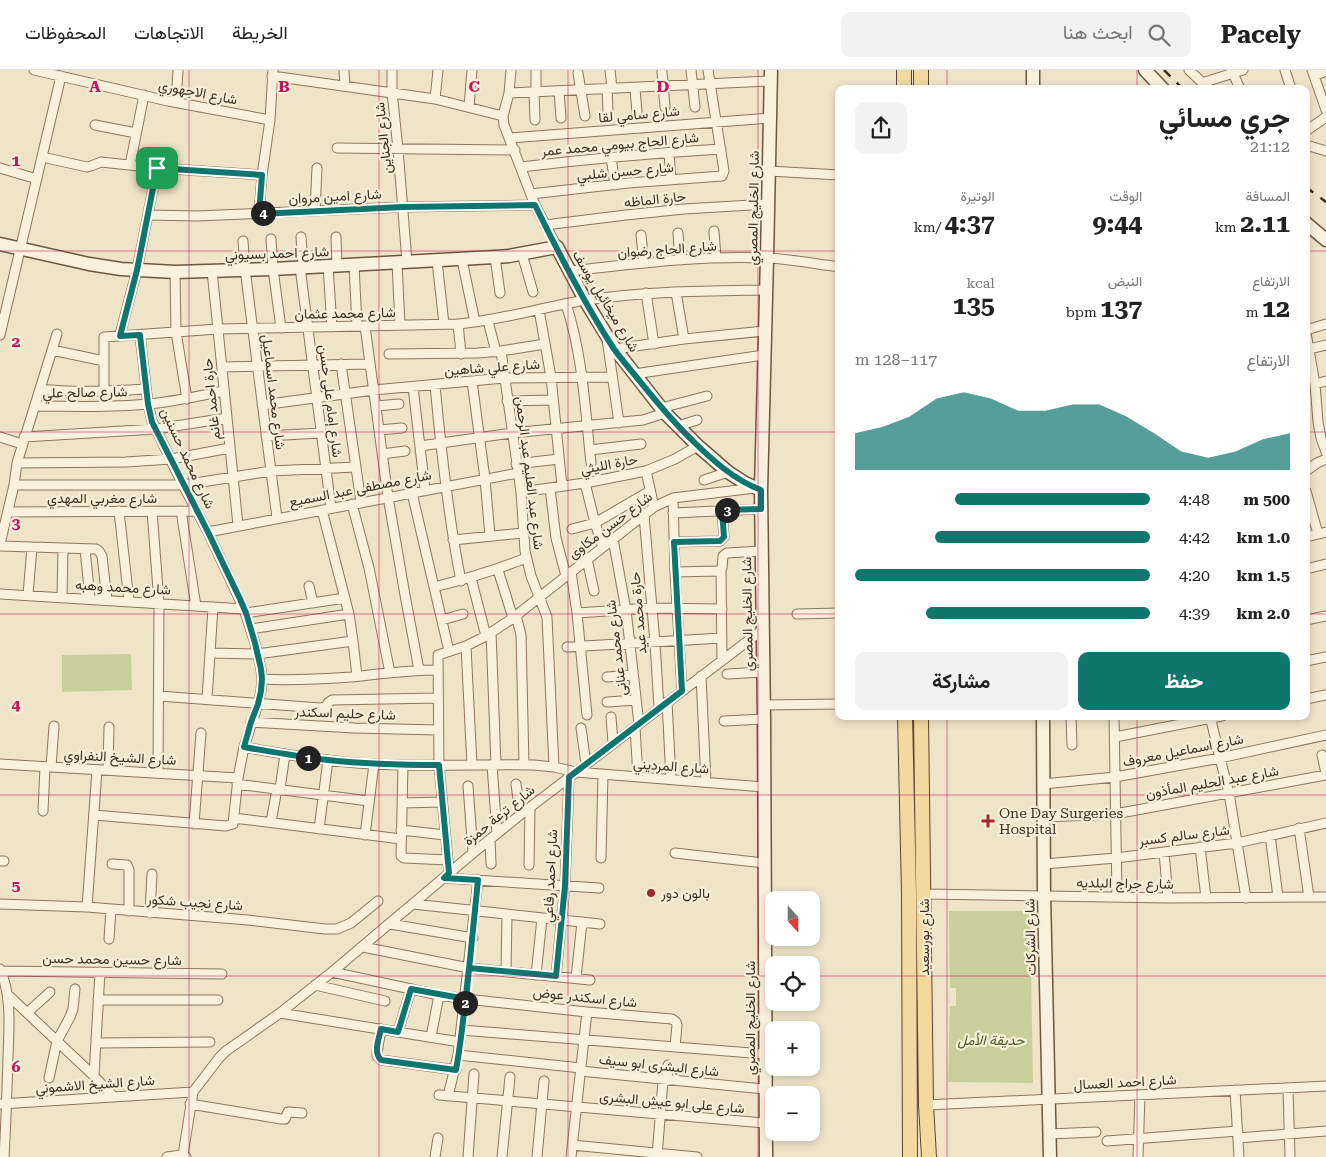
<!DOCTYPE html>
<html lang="ar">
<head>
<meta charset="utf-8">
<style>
  body { margin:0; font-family:"Roboto Serif",Vazirmatn,serif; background:#f2f2f2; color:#222; direction:rtl; height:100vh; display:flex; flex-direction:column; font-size:19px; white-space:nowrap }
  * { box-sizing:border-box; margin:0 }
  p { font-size:16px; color:#767676 }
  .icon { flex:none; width:28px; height:28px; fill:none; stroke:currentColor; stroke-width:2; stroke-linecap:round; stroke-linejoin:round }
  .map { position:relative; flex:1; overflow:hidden; direction:ltr }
  .sheet { position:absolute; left:835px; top:15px; width:475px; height:635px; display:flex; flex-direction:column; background:#fff; border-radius:10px; box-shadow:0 2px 8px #0003; direction:rtl }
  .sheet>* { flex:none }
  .needle { width:32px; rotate:159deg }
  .controls { position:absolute; left:765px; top:821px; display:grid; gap:10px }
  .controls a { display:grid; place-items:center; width:55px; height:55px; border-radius:10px; background:#fff; box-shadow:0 2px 8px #0003; font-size:25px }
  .pin { position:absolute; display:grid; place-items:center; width:42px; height:42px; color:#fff; margin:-21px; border-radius:10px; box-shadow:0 2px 8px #0006 }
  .km { position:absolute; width:25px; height:25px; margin:-12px; border-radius:50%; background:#222; color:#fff; font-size:14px; line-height:25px; text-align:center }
  .round { display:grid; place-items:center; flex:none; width:52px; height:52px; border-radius:10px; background:#f2f2f2 }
  .summary { display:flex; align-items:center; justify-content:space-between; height:85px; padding:0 20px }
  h1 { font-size:28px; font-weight:700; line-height:38px }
  .figures { display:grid; grid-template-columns:repeat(3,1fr); gap:8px; height:85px; padding:5px 20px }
  .figures div { display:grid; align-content:center }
  .figures b { font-size:25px; font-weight:700 }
  .figures small { font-size:14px; font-weight:400 }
  .figures p { font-size:14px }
  .chart { height:140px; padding:10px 20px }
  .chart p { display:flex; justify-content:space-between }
  .chart svg { width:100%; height:90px; margin-top:5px; fill:#0f766e; opacity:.7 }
  .button { display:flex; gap:10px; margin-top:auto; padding:10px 20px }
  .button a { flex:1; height:58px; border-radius:10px; background:#0f766e; color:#fff; font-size:20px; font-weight:700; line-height:58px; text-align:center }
  .button a+a { background:#f2f2f2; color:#222 }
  ul { padding:0 20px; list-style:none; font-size:16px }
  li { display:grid; grid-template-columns:80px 60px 1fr; align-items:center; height:38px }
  li i { height:12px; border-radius:6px; background:#0f766e }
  header { display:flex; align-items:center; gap:30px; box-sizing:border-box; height:70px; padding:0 25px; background:#fff; border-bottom:1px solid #e0e0e0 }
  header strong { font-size:24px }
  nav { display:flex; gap:28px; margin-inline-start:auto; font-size:18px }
  .search { width:350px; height:45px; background:#f2f2f2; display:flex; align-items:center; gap:12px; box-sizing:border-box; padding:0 18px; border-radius:10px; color:#767676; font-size:19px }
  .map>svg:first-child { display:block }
  .green { fill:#c9cf9b }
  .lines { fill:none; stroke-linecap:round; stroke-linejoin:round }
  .street-casing { stroke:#8d765c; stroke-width:11 }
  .secondary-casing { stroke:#6f573f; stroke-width:15 }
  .primary-casing { stroke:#5b4430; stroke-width:16 }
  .street { stroke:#faf1dc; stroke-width:9 }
  .secondary { stroke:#faf1dc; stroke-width:12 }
  .primary { stroke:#f3d9a0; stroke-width:14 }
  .rail { stroke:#3d2e20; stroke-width:2.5; stroke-dasharray:9 9; stroke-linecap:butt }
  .route-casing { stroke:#fff; stroke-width:10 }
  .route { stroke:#0f766e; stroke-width:6 }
  .grid { fill:none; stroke:#c2185b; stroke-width:1; stroke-opacity:0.55 }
  .poi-dot { fill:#9e2a2b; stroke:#f7eed8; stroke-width:2 }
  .labels { text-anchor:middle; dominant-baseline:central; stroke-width:4.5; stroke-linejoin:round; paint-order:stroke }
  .street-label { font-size:14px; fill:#3d2e20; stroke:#f7eed8 }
  .poi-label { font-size:14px; fill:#3d2e20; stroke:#f7eed8; text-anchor:start }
  .park-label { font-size:14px; font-style:italic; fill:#4d5a26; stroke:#f7eed8 }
  .grid-label { font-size:16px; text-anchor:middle; font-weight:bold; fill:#c2185b; stroke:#f7eed8; stroke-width:4.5; stroke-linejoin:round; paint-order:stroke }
</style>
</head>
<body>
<header>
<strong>Pacely</strong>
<div class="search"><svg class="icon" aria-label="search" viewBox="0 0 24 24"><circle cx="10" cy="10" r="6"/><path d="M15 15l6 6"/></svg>ابحث هنا</div>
<nav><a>الخريطة</a><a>الاتجاهات</a><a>المحفوظات</a></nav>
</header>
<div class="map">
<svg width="1326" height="1087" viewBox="0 0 1326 1087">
  <rect width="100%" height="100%" fill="#f0e4c8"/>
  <!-- green -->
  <path class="green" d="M131,584L132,620L62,622V585Z
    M949,841H1030L1033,1013L948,1012L950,936H956V918H950Z"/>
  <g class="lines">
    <defs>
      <path id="street" d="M34,0L168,31L270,50
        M344,0L345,16
        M392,0V22L398,79L407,192
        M511,0L509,23L503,46L504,55L535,135L557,177
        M536,0V22
        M610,0L612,18
        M691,0L695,37
        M1189,0L1209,19
        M1285,0L1291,19
        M1312,0L1326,40
        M662,2L665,37
        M578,3L585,46
        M1233,3L1240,19
        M272,6L435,29L503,46
        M1314,6L1326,1
        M635,18L637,43
        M607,19L608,41
        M1202,19V15L1205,12L1243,0
        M559,21L561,48
        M534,22L535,50
        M509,23L770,11
        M435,29L438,0
        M176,32L178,0
        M469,37L472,0
        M95,55L136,63
        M1306,61L1326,47
        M510,68L770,48
        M1306,75L1326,81
        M337,78L515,80
        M669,83L671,110
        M42,87L87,97L91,96L101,92L157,98L262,105
        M611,87L615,115
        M130,95L144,25
        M521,97C588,89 654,83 721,79
        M0,98L37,109
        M769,101L839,105
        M531,124L628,113L722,106L724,101L708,0
        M315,141L317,98
        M259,144L262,105L270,50L273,0
        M148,145L197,146L403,137L535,135
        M545,155L626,145L684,139L769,134
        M714,161L716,188
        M678,163L680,190
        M641,165L644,193
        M301,167L303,197
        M336,167L337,196
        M271,169L273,199L281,258
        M243,171L245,199L277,448
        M522,184L533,222
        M495,187L500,223
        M462,190L475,252
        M437,191L444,254
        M397,193L400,255
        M354,195L357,256
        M328,196L332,257
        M300,197L331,438
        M212,201L238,455
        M569,201C634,194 701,185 767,188C791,189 815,194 839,197
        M175,202L176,262L187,329
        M676,222L684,269
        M646,223L654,274
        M566,234C583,286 585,339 591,393
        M539,240L551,307L562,416
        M488,251L496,282
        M458,254L461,284
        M365,256L388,427L405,525L419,600
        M1306,260L1326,254
        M1306,263L1315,314L1318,352L1321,368L1326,382
        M0,265L61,6
        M120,265L137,200L157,98
        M607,269L619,353
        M615,279L684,269L765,261
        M1309,279L1326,275
        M52,280L104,291
        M501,281L521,422L525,481L531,506L547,547L554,697
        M389,284L478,283L501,281L545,274
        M341,294L361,432
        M222,297L370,294
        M634,304L764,285
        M472,311L485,409L490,466
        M1315,314L1326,311
        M435,315C441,380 448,446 461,511
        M413,317L425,420
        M40,319C76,323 111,321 146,319
        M104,322V267L218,259L458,254C502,250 543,237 586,230C646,221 706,221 766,220
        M507,331L553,330
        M262,335L374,320L504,308L612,307
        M35,336C72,336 110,338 148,334C173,332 199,326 224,321
        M376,336L399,334
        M661,338L707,326
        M678,356L697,350
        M379,360L402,358
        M266,366L321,363
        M0,367L22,374
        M24,367L156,359L227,348
        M420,376L512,363L643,350L665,343
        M590,380L641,374
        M382,384L405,381
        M17,393L126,392L171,389L230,378
        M516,394L559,389
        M646,401L654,437
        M1306,401L1317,393L1326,389
        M704,410L728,402
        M585,413L595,453L603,477
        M14,415H183L271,401L356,397
        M550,418L556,468L566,506
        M1306,421L1318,464
        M521,422L585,413L646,401L675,389L698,376
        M412,423L449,581
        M673,428L675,502L682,621
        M352,434L369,498L390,603
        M322,440L349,544L353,571L357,606
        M119,441L129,531
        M152,441L159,533L158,703
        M181,441L196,536
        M8,442L197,441
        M673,443L761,439
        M644,445L655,573L659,638
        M572,459L595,453L650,421
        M208,462L518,403
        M1306,467L1326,462
        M613,469L626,540L639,654
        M453,470L523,463
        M674,472L720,471L724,467L722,440
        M0,474L14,415L17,393L57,264
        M0,476L96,479L99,481L102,486L107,530
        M85,479L90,529
        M587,489L594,521
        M1306,499L1326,494
        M498,500L513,548
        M721,500L722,590
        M571,502L577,543L587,645
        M675,502L719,501L722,498L723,486L727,483L761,481
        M471,508L486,566
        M309,516L313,533
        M434,517C466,509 496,500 526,488
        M0,524L244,539
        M28,525L32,477
        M62,527L63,478
        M246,543L345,528
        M577,543L651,538L722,539
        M797,544L839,543
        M516,545L521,565L524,695
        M442,550L463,544
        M1306,550L1326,546
        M251,559L349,544
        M491,562L496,695
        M466,576L472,695
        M567,577L722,568
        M210,583L257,584L353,571
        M1306,591L1326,587
        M727,604L763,602
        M701,606L706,712
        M607,607L633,605
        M262,609C291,611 322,609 351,607C380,604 408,600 437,600
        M159,626L320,638L326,637L328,633L332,630L437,628
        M207,629L213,537
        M1306,629L1326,625
        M607,632L636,630
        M667,632L671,709
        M764,635L839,634
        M1071,646L1072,675
        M1114,646L1117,827
        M1210,646L1220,688L1229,723L1246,828
        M611,647L613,673
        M724,651L764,649
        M251,652L354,658L438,660
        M635,657L638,707
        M581,658L586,694
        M1115,667L1222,646
        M244,677C287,685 330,692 373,694C427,697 480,694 534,695L554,697L576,702L764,717
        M1322,685L1326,703
        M0,694L238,708
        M403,695L401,786L404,788L448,790
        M492,695L497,764
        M51,697L54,656
        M108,700L109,657
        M237,714L369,731
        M516,714L520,745
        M1043,714L1115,707L1220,688L1326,665
        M468,716L473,783
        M280,719L285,684
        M402,733L442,732
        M43,741L45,697
        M94,745L226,756L233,754L238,708L244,677L258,634L261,621L262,609L261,599L255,573L244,539L208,462L183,415L152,351L148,334L140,265
        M1044,747L1115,744L1326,705
        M234,748L401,769
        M271,752L277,719
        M194,754L201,663
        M1299,758L1309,827
        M319,759L328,690
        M401,760L445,765
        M365,765L374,694
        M1270,765L1278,827
        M490,769L491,794
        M1200,777L1206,828
        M1164,782L1168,828
        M675,783L764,793
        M601,788L603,705
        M0,791H4
        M112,794L127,795L129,800V841
        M1044,794L1116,788L1237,773L1326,753
        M529,795L530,738
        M449,803L439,695L438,585L466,576L486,566L513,548L654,437L673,428L755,418
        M444,808L599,818
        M924,824L1168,828L1326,827
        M0,834L87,837L248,850L325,859H337L351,853L378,831
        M413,834L600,854
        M87,837L97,700
        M150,843L152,804
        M390,854L473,868
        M109,869L111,839
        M363,877L469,898L590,910
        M0,899C12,926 9,958 8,987C7,1020 6,1054 4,1087
        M1,901L222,904
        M332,902L439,925L466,929L587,942L672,949L676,952L677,955L675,977
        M506,902L507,844
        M536,905L542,848
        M556,906L565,815L569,707
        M576,908L582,852
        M315,915L385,931
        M7,924L94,1006L113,1026
        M98,930H218
        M27,943L50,922
        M280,943L460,972
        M381,959L377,983V986L381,990L456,1000
        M461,960L765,984
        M398,962L411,919
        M431,967L439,925
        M96,973L210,972
        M458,985L581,998
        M580,1001L765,1019
        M94,1006L100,902
        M49,1008L57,971L70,947L73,939L75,919
        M667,1011L668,995
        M1288,1018L1290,1087
        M1235,1020L1239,1087
        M439,1025L765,1053
        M448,1026L458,985L478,810
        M0,1034L193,1022
        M190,1034L281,1049H285L288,1042L302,1043
        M926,1035L1326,1016
        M1049,1064L1096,1062
        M1238,1068L1326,1061
        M1107,1071L1238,1061
        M572,1075L697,1087
        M183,1085L193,1022L219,988L226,981L280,943L332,902L473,783L520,745L762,560
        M167,1087C174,1086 180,1084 186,1087
        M435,1087L438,1068
        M468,1087L474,1004
        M502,1087L510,1007
        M537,1087L544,1011
        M571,1087L587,942
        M657,1087L663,1010
        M1138,1087L1140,1025"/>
      <path id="secondary" d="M1033,0V19
        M1145,0L1163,19
        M1306,153L1326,170
        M0,174L89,194L121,199L175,202L273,199L495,187L509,186L557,177L585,230L615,279L665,343L698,376L728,402L745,413L761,420
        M1043,646L1044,825L1050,1087
        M766,1087L764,649L761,420L767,188L771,0"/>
      <path id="primary" d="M904,0V19
        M921,0V19
        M905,646L909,823L910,1087
        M921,646L926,1035L929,1087"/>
    </defs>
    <!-- street casing -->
    <use href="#street" class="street-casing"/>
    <!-- secondary casing -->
    <use href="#secondary" class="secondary-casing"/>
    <!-- primary casing -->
    <use href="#primary" class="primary-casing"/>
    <!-- street -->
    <use href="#street" class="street"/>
    <!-- secondary -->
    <use href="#secondary" class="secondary"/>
    <!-- primary -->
    <use href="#primary" class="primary"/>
    <!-- rail -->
    <path class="rail" d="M1164,0L1183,19
      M1306,117L1326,132"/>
  </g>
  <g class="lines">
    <defs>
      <path id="route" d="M157,98L137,200L120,266L140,265L148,334L152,352L208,462L240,529L246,543L255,573L261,599L262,609L261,621L258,634L251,652L244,677C272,682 300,687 328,690C365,694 402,695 439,695L449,803L444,808L478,810L466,929L411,919L398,962L381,959C379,969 373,982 381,990L456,1000C462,967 465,932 469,898L556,906L565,816L569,707L682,621L674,472L720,471L724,467L722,440L761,439V420C734,410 711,389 691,369C671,350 655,330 638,309C630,299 621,289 614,279C584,233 559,184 535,135L403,137L259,144L262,105L157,98"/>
    </defs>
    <!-- route casing -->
    <use href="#route" class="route-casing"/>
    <!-- route -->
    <use href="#route" class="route"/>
  </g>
  <!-- grid -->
  <path class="grid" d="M189,0V1087M379,0V1087M568,0V1087M758,0V1087M947,0V19M1137,0V19M0,181H839M1306,181H1326M0,362H839M1306,362H1326M0,544H839M1306,544H1326M947,646V1087M1137,646V1087M0,725H1326M0,906H774M811,906H1326"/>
  <!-- markers -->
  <g class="poi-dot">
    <path d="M985.5 743.5h5v5h5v5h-5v5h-5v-5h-5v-5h5z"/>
    <circle cx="651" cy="823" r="5"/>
  </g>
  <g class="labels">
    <!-- street labels -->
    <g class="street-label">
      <text transform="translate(198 22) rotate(11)">شارع الاجهوري</text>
      <text transform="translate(639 44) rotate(-5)">شارع سامي لقا</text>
      <text transform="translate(383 68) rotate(-96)">شارع الجناين</text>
      <text transform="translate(620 74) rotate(-5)">شارع الحاج بيومي محمد عمر</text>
      <text transform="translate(625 101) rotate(-5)">شارع حسن شلبي</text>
      <text transform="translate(335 126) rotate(-3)">شارع امين مروان</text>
      <text transform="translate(655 129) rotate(-6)">حارة الماظه</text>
      <text transform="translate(753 138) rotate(-89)">شارع الخليج المصري</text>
      <text transform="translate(667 179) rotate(-4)">شارع الحاج رضوان</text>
      <text transform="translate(277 183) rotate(-2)">شارع احمد بسيوني</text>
      <text transform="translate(606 231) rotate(59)">شارع ميخائيل يوسف</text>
      <text transform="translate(345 243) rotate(-1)">شارع محمد عثمان</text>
      <text transform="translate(492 297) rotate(-4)">شارع علي شاهين</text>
      <text transform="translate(85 322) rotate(-1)">شارع صالح علي</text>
      <text transform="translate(274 322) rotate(83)">شارع محمد اسماعيل</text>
      <text transform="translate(211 329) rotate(-96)">حارة احمد غانم</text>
      <text transform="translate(331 331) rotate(83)">شارع إمام على حسن</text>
      <text transform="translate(188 388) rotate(65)">شارع محمد حسنين</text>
      <text transform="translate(609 394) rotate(-11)">حارة الليثي</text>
      <text transform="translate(530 403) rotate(83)">شارع عبد العليم عبد الرحمن</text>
      <text transform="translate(360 418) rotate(-11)">شارع مصطفى عبد السميع</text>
      <text x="102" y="428">شارع مغربي المهدي</text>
      <text transform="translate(610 455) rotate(-37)">شارع حسن مكاوى</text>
      <text transform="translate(123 517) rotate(3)">شارع محمد وهبه</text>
      <text transform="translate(638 543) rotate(-95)">حارة محمد عيد</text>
      <text transform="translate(747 544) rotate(-91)">شارع الخليج المصري</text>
      <text transform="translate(616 578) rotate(-97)">شارع محمد عنانى</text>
      <text transform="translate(345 643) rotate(2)">شارع حليم اسكندر</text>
      <text transform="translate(1183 680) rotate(-11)">شارع اسماعيل معروف</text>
      <text transform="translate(120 687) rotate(3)">شارع الشيخ النفراوي</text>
      <text transform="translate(671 696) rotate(4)">شارع المرديني</text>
      <text transform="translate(1212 712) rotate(-10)">شارع عبد الحليم المأذون</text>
      <text transform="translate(499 745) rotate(-39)">شارع ترعة حمزة</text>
      <text transform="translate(1184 765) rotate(-7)">شارع سالم كسبر</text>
      <text transform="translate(550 806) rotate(-87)">شارع احمد رفاعي</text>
      <text transform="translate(1125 813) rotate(1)">شارع جراج البلديه</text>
      <text transform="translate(195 832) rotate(4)">شارع نجيب شكور</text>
      <text transform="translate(924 867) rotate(-90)">شارع بورسعيد</text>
      <text transform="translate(1030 867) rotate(-91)">شارع الشركات</text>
      <text transform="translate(112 889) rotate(1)">شارع حسين محمد حسن</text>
      <text transform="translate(585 927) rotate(6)">شارع اسكندر عوض</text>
      <text transform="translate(750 948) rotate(-90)">شارع الخليج المصري</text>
      <text transform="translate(659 995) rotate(6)">شارع البشرى ابو سيف</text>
      <text transform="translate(1125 1012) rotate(-3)">شارع احمد العسال</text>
      <text transform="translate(95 1014) rotate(-4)">شارع الشيخ الاشموني</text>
      <text transform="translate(672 1032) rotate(5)">شارع على ابو عيش البشرى</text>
    </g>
    <!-- poi labels -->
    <g class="poi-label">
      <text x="999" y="743">One Day Surgeries<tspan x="999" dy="16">Hospital</tspan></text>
      <text x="661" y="823">بالون دور</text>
    </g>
    <!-- park labels -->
    <g class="park-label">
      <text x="991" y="970">حديقة الأمل</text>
    </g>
  </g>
  <g class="grid-label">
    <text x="95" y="22">A</text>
    <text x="284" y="22">B</text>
    <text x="474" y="22">C</text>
    <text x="663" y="22">D</text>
    <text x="16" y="96">1</text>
    <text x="16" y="277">2</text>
    <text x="16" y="459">3</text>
    <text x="16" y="640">4</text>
    <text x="16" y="821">5</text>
    <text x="16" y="1002">6</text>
  </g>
</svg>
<div class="controls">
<a><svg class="needle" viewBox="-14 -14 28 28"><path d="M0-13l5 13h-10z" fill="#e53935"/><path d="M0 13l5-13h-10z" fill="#767676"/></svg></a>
<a><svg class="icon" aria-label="locate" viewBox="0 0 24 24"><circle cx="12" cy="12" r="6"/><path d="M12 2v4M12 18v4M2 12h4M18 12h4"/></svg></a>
<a>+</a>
<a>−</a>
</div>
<div class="pin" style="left:157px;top:98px;background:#1e9e55"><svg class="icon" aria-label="arrive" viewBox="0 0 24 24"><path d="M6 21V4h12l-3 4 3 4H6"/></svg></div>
<b class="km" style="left:308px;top:688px">1</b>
<b class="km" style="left:465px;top:933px">2</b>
<b class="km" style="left:727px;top:440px">3</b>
<b class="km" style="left:263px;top:143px">4</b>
<section class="sheet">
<div class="summary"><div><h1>جري مسائي</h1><p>21:12</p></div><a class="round"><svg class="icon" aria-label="share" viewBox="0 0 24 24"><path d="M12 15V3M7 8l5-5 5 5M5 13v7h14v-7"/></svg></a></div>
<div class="figures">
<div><p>المسافة</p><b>2.11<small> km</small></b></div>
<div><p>الوقت</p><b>9:44</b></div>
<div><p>الوتيرة</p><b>4:37<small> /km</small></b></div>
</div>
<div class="figures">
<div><p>الارتفاع</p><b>12<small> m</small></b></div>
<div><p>النبض</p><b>137<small> bpm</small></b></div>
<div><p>kcal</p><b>135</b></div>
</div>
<div class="chart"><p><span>الارتفاع</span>117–128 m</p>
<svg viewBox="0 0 160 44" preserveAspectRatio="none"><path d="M0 44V26L10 23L20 18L30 9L40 6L50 9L60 15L70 15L80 12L90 12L100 18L110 26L120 35L130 38L140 35L150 29L160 26V44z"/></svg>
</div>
<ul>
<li><b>500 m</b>4:48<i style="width:66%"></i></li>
<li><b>1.0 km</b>4:42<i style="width:73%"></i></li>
<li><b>1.5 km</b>4:20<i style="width:100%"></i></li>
<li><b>2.0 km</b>4:39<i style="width:76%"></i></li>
</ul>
<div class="button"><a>حفظ</a><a>مشاركة</a></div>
</section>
</div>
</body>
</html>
